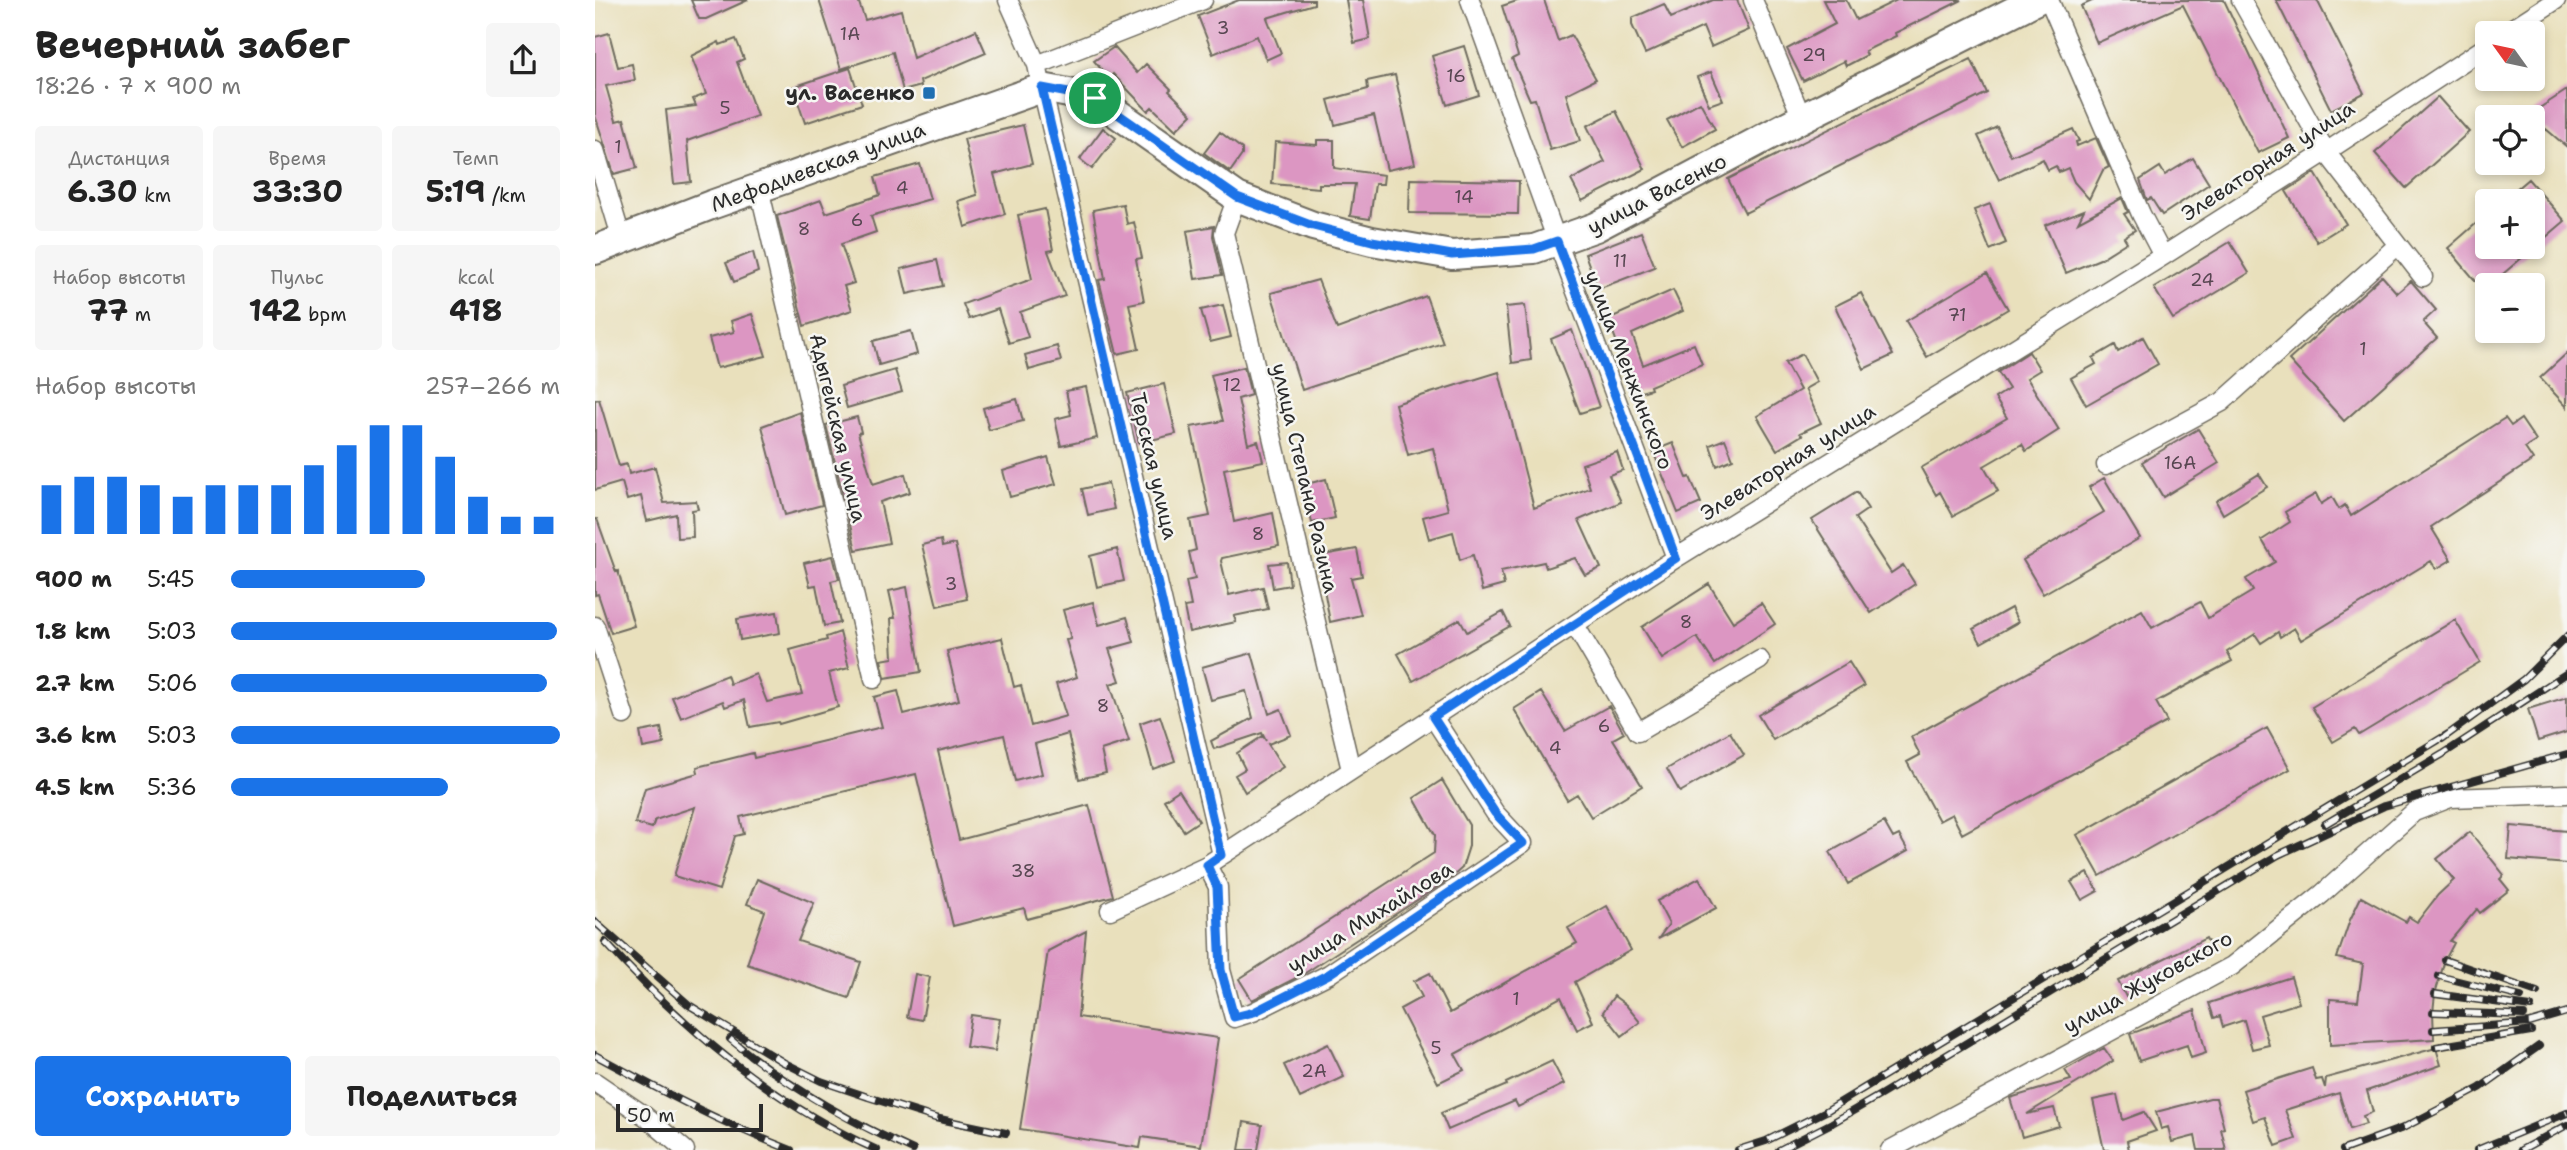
<!DOCTYPE html>
<html lang="ru">
<head>
<meta charset="utf-8">
<style>
  body { margin:0; font-family:"Shantell Sans",sans-serif; background:#f6f6f6; color:#222; height:100vh; display:flex; flex-direction:column; font-size:26px; white-space:nowrap }
  * { box-sizing:border-box; margin:0 }
  p { font-size:23px; color:#767676 }
  .icon { flex:none; width:38px; height:38px; fill:none; stroke:currentColor; stroke-width:2; stroke-linecap:round; stroke-linejoin:round }
  .map { position:relative; flex:1; overflow:hidden }
  .panel { display:flex; flex-direction:column; background:#fff; width:595px }
  .panel>* { flex:none }
  .needle { width:46px; rotate:303deg }
  .buttons { position:absolute; left:1880px; top:21px; display:grid; gap:14px }
  .buttons a { display:grid; place-items:center; width:70px; height:70px; border-radius:7px; background:#fff; box-shadow:0 4px 10px #0003; font-size:35px }
  .scale { position:absolute; left:21px; bottom:18px; width:147px; box-sizing:border-box; padding-left:7px; border:4px solid #2b2b2b; border-top:0; font-size:19px; line-height:24px; white-space:nowrap; color:#2b2b2b; -webkit-text-stroke:5px #f6f6f2; paint-order:stroke }
  .pin { position:absolute; display:grid; place-items:center; width:60px; height:60px; color:#fff; margin:-30px; border:4px solid #fff; border-radius:50%; box-shadow:0 2px 7px #0007 }
  .round { display:grid; place-items:center; flex:none; width:74px; height:74px; border-radius:7px; background:#f6f6f6 }
  .headline { display:flex; align-items:center; justify-content:space-between; height:119px; padding:0 35px }
  h1 { font-size:38px; font-weight:700; line-height:52px }
  .stats { display:grid; grid-template-columns:repeat(3,1fr); gap:10px; height:119px; padding:7px 35px }
  .stats div { display:grid; align-content:center; border-radius:7px; background:#f6f6f6; text-align:center }
  .stats b { font-size:30px; font-weight:700 }
  .stats small { font-size:19px; font-weight:400 }
  .stats p { font-size:19px }
  .chart { height:196px; padding:14px 35px }
  .chart p { display:flex; justify-content:space-between }
  .chart svg { width:100%; height:126px; margin-top:7px; stroke:#1a73e8; stroke-width:6 }
  .primary-button { display:flex; gap:14px; margin-top:auto; padding:14px 35px }
  .primary-button a { flex:1; height:80px; border-radius:7px; background:#1a73e8; color:#fff; font-size:28px; font-weight:700; line-height:80px; text-align:center }
  .primary-button a+a { background:#f6f6f6; color:#222 }
  ul { padding:0 35px; list-style:none; font-size:23px }
  li { display:grid; grid-template-columns:112px 84px 1fr; align-items:center; height:52px }
  li i { height:18px; border-radius:9px; background:#1a73e8 }
  main { display:flex; flex:1; min-height:0 }
  .map>svg:first-child { display:block }
  .building { fill:#dc96c2 }
  .lines { fill:none; stroke-linecap:round; stroke-linejoin:round }
  .minor-casing { stroke:#6e6a5e; stroke-width:21 }
  .primary-casing { stroke:#6e6a5e; stroke-width:32 }
  .minor { stroke:#fff; stroke-width:18 }
  .primary { stroke:#fff; stroke-width:28 }
  .rail-casing { stroke:#2b2b2b; stroke-width:8 }
  .rail { stroke:#f6f6f2; stroke-width:5; stroke-dasharray:16; stroke-linecap:butt }
  .route-casing { stroke:#fff; stroke-width:14 }
  .route { stroke:#1a73e8; stroke-width:9 }
  .poi-dot { fill:#1f6fb2; stroke:#f6f6f2; stroke-width:2.5 }
  .labels { text-anchor:middle; dominant-baseline:central; stroke-width:5; stroke-linejoin:round; paint-order:stroke }
  .number-label { font-size:18px; fill:#574651 }
  .poi-label { font-size:21px; font-weight:bold; fill:#2b2b2b; stroke:#f6f6f2; text-anchor:end }
  .street-label { font-size:21px; fill:#2b2b2b; stroke:#f6f6f2 }
</style>
</head>
<body>
<main>
<section class="panel">
<div class="headline"><div><h1>Вечерний забег</h1><p>18:26 · 7 × 900 m</p></div><a class="round"><svg class="icon" aria-label="share" viewBox="0 0 24 24"><path d="M12 15V3M7 8l5-5 5 5M5 13v7h14v-7"/></svg></a></div>
<div class="stats">
<div><p>Дистанция</p><b>6.30<small> km</small></b></div>
<div><p>Время</p><b>33:30</b></div>
<div><p>Темп</p><b>5:19<small> /km</small></b></div>
</div>
<div class="stats">
<div><p>Набор высоты</p><b>77<small> m</small></b></div>
<div><p>Пульс</p><b>142<small> bpm</small></b></div>
<div><p>kcal</p><b>418</b></div>
</div>
<div class="chart"><p><span>Набор высоты</span>257–266 m</p>
<svg viewBox="0 0 160 44" preserveAspectRatio="none"><path d="M5 44V27M15 44V24M25 44V24M35 44V27M45 44V31M55 44V27M65 44V27M75 44V27M85 44V20M95 44V13M105 44V6M115 44V6M125 44V17M135 44V31M145 44V38M155 44V38"/></svg>
</div>
<ul>
<li><b>900 m</b>5:45<i style="width:59%"></i></li>
<li><b>1.8 km</b>5:03<i style="width:99%"></i></li>
<li><b>2.7 km</b>5:06<i style="width:96%"></i></li>
<li><b>3.6 km</b>5:03<i style="width:100%"></i></li>
<li><b>4.5 km</b>5:36<i style="width:66%"></i></li>
</ul>
<div class="primary-button"><a>Сохранить</a><a>Поделиться</a></div>
</section>
<div class="map">
<svg width="1972" height="1150" viewBox="0 0 1972 1150">
  <rect width="100%" height="100%" fill="#f6f6f2"/>
  <filter id="ink" filterUnits="userSpaceOnUse"><feTurbulence type="fractalNoise" baseFrequency=".0143" numOctaves="2"/><feDisplacementMap in="SourceGraphic" scale="14" xChannelSelector="R" yChannelSelector="G"/><feConvolveMatrix kernelMatrix="1 2 1 2 8 2 1 2 1" color-interpolation-filters="sRGB"/></filter>
  <filter id="wash" filterUnits="userSpaceOnUse"><feTurbulence type="fractalNoise" baseFrequency=".00686" numOctaves="4" result="noise"/><feDisplacementMap in="SourceGraphic" scale="28" xChannelSelector="R" yChannelSelector="G"/><feGaussianBlur stdDeviation="1.57" result="paint"/><feColorMatrix in="noise" values="0 0 0 0 0 0 0 0 0 0 0 0 0 0 0 0 0 1.4 0 .05"/><feComposite in="paint" operator="in"/></filter>
  <g filter="url(#wash)">
    <rect width="100%" height="100%" fill="#e9e0bc"/>
    <g id="blocks">
      <!-- building -->
      <path class="building" d="M96,0H153L111,19H104Z
        M224,0H263L270,20L306,10L318,58L381,30L391,53L325,81L326,86L308,91L298,52L246,69Z
        M644,0H719V4L672,18L686,53L671,60L662,36L618,54L603,16Z
        M751,0H768L775,39L759,43Z
        M925,0H949L963,41L976,35L1001,79L971,94L985,141L955,150L940,99L935,100L917,59L923,56L907,6Z
        M1118,0H1142L1154,30L1116,47L1108,27L1050,54L1037,25V18L1069,4L1076,18Z
        M1228,0H1251L1261,20L1302,0H1367L1300,33L1301,36L1270,51L1272,55L1251,66L1249,61L1208,81L1192,49L1240,24Z
        M1499,0H1629L1694,138L1663,153L1588,5L1502,43L1486,6Z
        M1681,0H1722L1769,93L1736,110Z
        M14,33L23,67L37,64L40,80L11,86L21,121L29,119L42,168L19,174L0,115V37Z
        M141,39L149,59L142,62L162,116L92,141L96,182L79,184L71,110L101,106L98,99L111,94L96,56L124,42L125,45Z
        M869,46L884,95L852,105L837,56Z
        M519,47L542,73L551,64L576,89L574,91L597,114L581,130L557,107L553,111L518,74L514,78L499,61Z
        M1376,59L1392,93L1150,213L1133,179Z
        M255,68L267,104L210,123L198,87Z
        M1116,72L1128,100L1114,105L1102,77Z
        M800,75L820,164L792,170L779,115L740,125L733,100L773,89L772,81Z
        M1972,90V147L1951,129L1937,138V113Z
        M1843,97L1874,132L1811,188L1780,153Z
        M1105,102L1120,129L1087,147L1072,120Z
        M1021,111L1050,169L987,201L976,180L1010,162L992,126Z
        M428,125L437,164L399,174L410,214L370,227L363,201L382,195L369,139Z
        M1402,127L1416,156L1478,129L1484,141L1481,142L1482,146L1501,138L1514,167L1508,170L1494,199L1479,182L1473,168L1464,172L1461,166L1453,170L1448,159L1404,180L1383,136Z
        M508,128L521,138L497,169L485,159Z
        M625,132L647,149V155L635,172L609,153Z
        M722,140H739V168L789,175L788,184H780L775,219L755,216L760,184H724V188L677,184L680,142L722,145Z
        M1598,158L1614,184L1567,215L1556,198L1552,200L1545,180L1565,167L1570,175Z
        M325,164L335,199L276,216L281,232L246,244L259,283L249,286L257,310L209,326L182,216L226,200L231,213L285,195L280,177Z
        M1720,173L1751,224L1722,242L1691,191Z
        M815,179L924,181L923,214L814,213Z
        M1933,179L1970,221L1895,285H1892L1889,291L1853,248L1892,214V247H1937V201H1907Z
        M1527,198L1533,212L1529,214L1540,230L1529,237L1532,242L1505,259L1471,273L1450,225L1489,210L1483,222Z
        M528,204L532,224L539,222L547,258L541,259L549,301L534,304L544,349L522,354L504,280L510,279L498,210Z
        M1395,204L1411,243L1395,250L1379,210Z
        M450,209L458,250L453,251L470,296L425,312L433,337L414,343L403,309L374,319L368,304L437,279L423,215Z
        M619,226L618,236L627,275L600,279L592,231Z
        M1046,232L1060,267L1003,289L990,254Z
        M1635,242L1654,273L1578,319L1559,288Z
        M158,252L163,272L139,282L131,263Z
        M342,260L348,286L312,294L306,269Z
        M1392,273L1413,309L1332,357L1311,321Z
        M1787,276L1802,293L1816,281L1841,310L1828,322L1842,338L1749,421L1694,360Z
        M723,280L742,329L831,296L848,343L707,390L676,293Z
        M1078,290L1088,311L1037,334L1048,365L1099,344L1107,364L1055,386L1056,389L1036,395L1027,365L1030,364L1013,319Z
        M1266,293L1298,355L1269,369L1240,306Z
        M628,305L636,337L615,342L606,310Z
        M930,305L936,360L917,363L911,307Z
        M157,314L171,356L122,368L114,338L139,332L136,321Z
        M977,330L1004,407L985,413L956,339Z
        M316,331L322,354L284,365L278,341Z
        M1548,337L1563,364L1491,405L1476,378L1501,364L1498,358L1520,345L1523,352Z
        M462,346L466,361L434,370L430,355Z
        M1434,352L1445,370L1432,378L1464,430L1431,451L1427,444L1389,466L1403,491L1358,516L1345,492L1341,495L1326,468L1412,418L1400,398L1414,389L1403,372Z
        M1972,353V407L1945,378Z
        M1207,354L1222,382L1210,389L1226,423L1205,433L1207,435L1182,450L1162,416L1205,390L1190,363Z
        M649,367L656,395L643,399L653,444L663,441L668,461L629,469L639,522L678,513L684,546L627,558L626,561L634,595L668,587L673,609L639,616L641,622L594,632L589,607L596,606L591,581L600,579L594,552L601,550L595,520L615,516L596,427L628,421L616,375Z
        M300,370L307,392L252,408L246,386Z
        M904,372L939,508L995,488L987,464L1022,452L1028,470L1014,475L1026,502L984,520L1006,568L990,575L980,558L951,568L949,562L906,571L909,585L887,591L878,555L865,560L858,532L834,539L828,517L853,510L838,448L813,455L800,404Z
        M569,384L581,434L544,443L532,393Z
        M491,387L502,438L466,446L460,419L476,415L471,391Z
        M4,399L24,466L32,464L34,474L60,467L69,503L101,501L103,509L97,510L98,537L82,538L81,514L52,521L46,496L32,500L27,482L0,490V400Z
        M422,399L428,421L394,430L388,408Z
        M205,412L227,505L190,515L167,426Z
        M262,417L266,432L263,433L278,484L310,474L315,492L285,502L294,543L261,550L231,425Z
        M1910,418L1916,426L1926,419L1941,441L1930,448L1938,460L1836,527L1856,560L1841,569L1836,561L1706,640L1699,628L1685,637L1683,632L1666,643L1660,634L1632,652L1637,661L1561,702L1572,722L1367,834L1357,814L1344,821L1312,762L1325,755L1316,737L1547,610L1557,628L1605,602L1613,618L1658,591L1651,579L1680,562L1667,540L1695,522L1690,512L1721,494L1726,504L1737,497L1744,509L1750,505L1756,516Z
        M1603,429L1624,463L1568,497L1547,462Z
        M1130,439L1138,459L1122,466L1115,445Z
        M1078,443L1092,478L1095,477L1106,503L1083,513L1058,451Z
        M453,457L461,484L415,497L408,471Z
        M1664,474L1672,487L1628,514L1621,501Z
        M1509,478L1545,538L1448,594L1428,560L1509,512L1494,487Z
        M731,479L740,518L717,523L708,485Z
        M513,483L519,509L493,515L487,489Z
        M1262,492L1273,509L1260,518L1296,573L1308,565L1320,584L1276,613L1217,520Z
        M0,519H2L21,572L23,571L39,626L16,633L3,594L0,595Z
        M346,540L347,547L360,544L372,599L342,606L327,545Z
        M522,549L529,581L502,587L495,556Z
        M762,549L767,576L756,578L766,615L735,622L723,556Z
        M238,556L244,579L236,581L245,623L229,626L221,585L215,586L209,563Z
        M692,562L695,585L678,588L674,564Z
        M1114,584L1138,622L1166,603L1180,624L1120,664L1102,637L1067,659L1047,627Z
        M312,587L326,672L290,678L286,660L298,658L296,618H300L294,591Z
        M498,602L504,625L532,617L539,642L514,649L525,681L515,684L534,741L506,750L511,773L484,779L473,734L440,744L447,774L420,781L409,735L343,751L364,840L494,805L518,896L432,919L429,908L358,926L321,774L145,817L149,834L140,836L124,890L79,876L100,807L60,820L57,828L40,823L50,788L103,773L102,767L158,753L159,758L287,727L279,697L303,691L309,714L364,700L352,651L407,638L419,687L426,685L436,726L471,716L461,684L482,677L471,640L476,639L468,610Z
        M1416,608L1423,622L1386,643L1378,629Z
        M182,612L185,633L145,640L142,619Z
        M908,612L915,626L818,681L803,654L865,619L872,632Z
        M1860,620L1885,662L1764,735L1760,729L1738,742L1717,707Z
        M245,632L254,668L234,673L243,707L184,724L183,722L155,727L149,700L130,707L128,701L86,718L77,697L132,675L135,684L161,674L172,702L207,694L195,650L232,640L231,637Z
        M657,653L674,714L686,709L696,735L673,744L688,767L650,792L640,775L650,769L642,753L668,736L671,741L667,733L619,749L616,741L658,718L651,691L616,700L607,667Z
        M1254,662L1269,686L1178,740L1163,715Z
        M946,692L970,731L1014,706L1029,733L1018,739L1047,786L996,817L982,794L972,800L919,709Z
        M1972,697V732L1943,741L1933,709Z
        M565,716L580,761L558,769L545,723Z
        M66,728L69,744L48,748L45,732Z
        M1672,728L1695,769L1505,876L1482,835Z
        M1135,732L1149,755L1085,792L1072,769Z
        M847,780L874,825V846L867,868L856,878L707,975L657,1000L644,979L839,853L840,835L819,798Z
        M584,790L604,821L589,831L569,800Z
        M1289,822L1298,838L1304,835L1313,851L1253,884L1235,852Z
        M1916,826L1972,831V864L1913,859Z
        M1875,832L1909,875L1905,879L1914,890L1885,913L1882,909L1855,941L1859,943L1850,960L1840,994L1838,1012L1839,1039L1735,1045V999L1763,1001L1768,964L1742,958L1755,920L1766,897L1811,922L1814,917L1822,922L1843,895L1859,880L1842,859Z
        M1493,873L1503,891L1487,900L1476,882Z
        M1104,878L1121,908L1063,939L1074,924L1062,901Z
        M162,879L219,903L203,941L266,962L254,998L152,964L170,911L152,904Z
        M1012,906L1036,950L980,982L998,1022L982,1030L966,997L860,1054L869,1070L843,1083L805,1009L827,997L819,981L835,973L855,1013L982,943L973,928Z
        M491,931L483,1017L623,1038L606,1146L547,1137L545,1148L425,1129L453,951Z
        M1611,938L1617,950L1587,966L1589,969L1531,997L1523,981Z
        M320,974L335,977L327,1020L312,1017Z
        M1696,977L1704,1003L1665,1015L1674,1045L1657,1049L1649,1020L1628,1027L1625,1016L1619,1018L1614,1003Z
        M1019,996L1031,1005L1045,1022L1027,1036L1008,1012Z
        M1600,1010L1611,1053L1596,1058L1592,1045L1544,1061L1535,1034Z
        M376,1015L405,1019L400,1051L371,1047Z
        M733,1044L749,1077L705,1098L689,1065Z
        M1509,1048L1518,1061L1432,1114L1459,1108L1464,1126L1427,1137L1415,1098L1476,1080L1470,1070Z
        M1841,1048L1846,1065L1772,1091L1778,1112L1768,1116L1771,1124L1755,1129L1744,1093L1690,1110L1701,1139L1681,1146L1670,1117L1658,1121L1648,1090L1717,1068L1721,1080L1727,1079L1730,1088L1731,1078Z
        M957,1061L969,1084L923,1107L920,1101L853,1130L846,1113L912,1085L911,1083Z
        M1522,1095L1528,1120L1549,1112L1561,1131L1532,1141L1534,1150H1509L1498,1100Z
        M1615,1098H1621L1629,1128L1626,1129L1631,1150H1603L1600,1136L1577,1142L1573,1127L1566,1129L1561,1112Z
        M649,1122L667,1125L663,1150H644Z"/>
    </g>
  </g>
  <g filter="url(#ink)">
    <use href="#blocks" fill-opacity="0" stroke="#6e6a5e" stroke-width="2"/>
    <g class="lines">
      <defs>
        <path id="minor" d="M413,0L442,65L447,88L627,855
          M875,0L962,241L1081,558
          M1158,0L1207,118
          M1454,0L1546,214L1568,256
          M1646,0L1731,152L1828,277
          M1910,33L1961,0
          M442,65L608,0
          M0,150L27,240
          M164,188L279,679
          M642,197L629,233L756,770
          M1511,465L1627,402L1803,245
          M980,625L1043,732L1165,660
          M0,626L29,715
          M612,865L623,887L626,970L639,1018L658,1012L734,974L928,843L900,813L838,717
          M515,910L612,865L1081,558L1568,256L1731,152L1892,46
          M0,1082L50,1116L90,1150
          M1295,1150L1637,966L1727,894L1819,812L1855,798L1972,794"/>
        <path id="primary" d="M0,250L116,205L447,88L500,98L642,197L718,226L777,241L857,255L939,249L1001,227L1207,118L1441,0"/>
      </defs>
      <!-- minor casing -->
      <use href="#minor" class="minor-casing"/>
      <!-- primary casing -->
      <use href="#primary" class="primary-casing"/>
      <!-- minor -->
      <use href="#minor" class="minor"/>
      <!-- primary -->
      <use href="#primary" class="primary"/>
      <defs>
        <path id="rail" d="M1847,739L1929,679L1972,636
          M1730,824L1848,754L1972,673
          M0,922L94,1005L188,1062L226,1081L273,1097L340,1118L411,1133
          M10,942C87,1026 176,1103 282,1150
          M1850,960L1942,992
          M1844,976L1926,997
          M1840,994L1936,1007
          M1838,1012L1929,1015
          M1838,1030L1935,1023L1972,1012
          M135,1039C191,1086 251,1120 318,1150
          M1841,1047L1936,1031
          M0,1055C64,1090 128,1124 196,1150
          M1143,1150L1171,1141L1231,1111L1855,733
          M1184,1150L1237,1123L1287,1094L1683,855L1789,806L1972,754
          M1748,1150L1808,1128L1885,1088L1944,1046
          M1882,1150L1972,1113
          M1926,1150L1972,1125"/>
      </defs>
      <!-- rail casing -->
      <use href="#rail" class="rail-casing"/>
      <!-- rail -->
      <use href="#rail" class="rail"/>
    </g>
  </g>
  <g class="lines" filter="url(#ink)">
    <defs>
      <path id="route" d="M447,88L500,98L642,197L718,226L777,241L857,255L939,249L962,241L1081,558L838,717L900,813L928,843L734,974L659,1012L639,1017L626,970L622,887L612,865L626,855Z"/>
    </defs>
    <!-- route casing -->
    <use href="#route" class="route-casing"/>
    <!-- route -->
    <use href="#route" class="route"/>
  </g>
  <!-- markers -->
  <rect class="poi-dot" x="327" y="86" width="14" height="14" rx="3.5"/>
  <g class="labels">
    <!-- number labels -->
    <g class="number-label">
      <text x="628" y="28">3</text>
      <text x="255" y="34">1А</text>
      <text x="1219" y="55">29</text>
      <text x="861" y="76">16</text>
      <text x="130" y="108">5</text>
      <text x="23" y="147">1</text>
      <text x="307" y="188">4</text>
      <text x="869" y="197">14</text>
      <text x="262" y="220">6</text>
      <text x="209" y="229">8</text>
      <text x="1025" y="261">11</text>
      <text x="1607" y="280">24</text>
      <text x="1362" y="315">71</text>
      <text x="1768" y="349">1</text>
      <text x="637" y="385">12</text>
      <text x="1585" y="463">16А</text>
      <text x="663" y="534">8</text>
      <text x="356" y="584">3</text>
      <text x="1091" y="622">8</text>
      <text x="508" y="706">8</text>
      <text x="1009" y="726">6</text>
      <text x="960" y="748">4</text>
      <text x="428" y="871">38</text>
      <text x="921" y="999">1</text>
      <text x="841" y="1048">5</text>
      <text x="719" y="1071">2А</text>
    </g>
    <!-- poi labels -->
    <g class="poi-label">
      <text x="320" y="93">ул. Васенко</text>
    </g>
    <!-- street labels -->
    <g class="street-label">
      <text transform="translate(1673 161) rotate(-33)">Элеваторная улица</text>
      <text transform="translate(223 167) rotate(-20)">Мефодиевская улица</text>
      <text transform="translate(1062 194) rotate(-27)">улица Васенко</text>
      <text transform="translate(1034 370) rotate(69)">улица Менжинского</text>
      <text transform="translate(243 428) rotate(77)">Адыгейская улица</text>
      <text transform="translate(1193 462) rotate(-32)">Элеваторная улица</text>
      <text transform="translate(559 466) rotate(77)">Терская улица</text>
      <text transform="translate(710 478) rotate(77)">улица Степана Разина</text>
      <text transform="translate(775 917) rotate(-32)">улица Михайлова</text>
      <text transform="translate(1553 982) rotate(-29)">улица Жуковского</text>
    </g>
  </g>
</svg>
<div class="buttons">
<a><svg class="needle" viewBox="-14 -14 28 28"><path d="M0-13l5 13h-10z" fill="#e53935"/><path d="M0 13l5-13h-10z" fill="#767676"/></svg></a>
<a><svg class="icon" aria-label="locate" viewBox="0 0 24 24"><circle cx="12" cy="12" r="6"/><path d="M12 2v4M12 18v4M2 12h4M18 12h4"/></svg></a>
<a>+</a>
<a>−</a>
</div>
<div class="scale">50 m</div>
<div class="pin" style="left:500px;top:98px;background:#1e9e55"><svg class="icon" aria-label="arrive" viewBox="0 0 24 24"><path d="M6 21V4h12l-3 4 3 4H6"/></svg></div>
</div>
</main>
</body>
</html>
